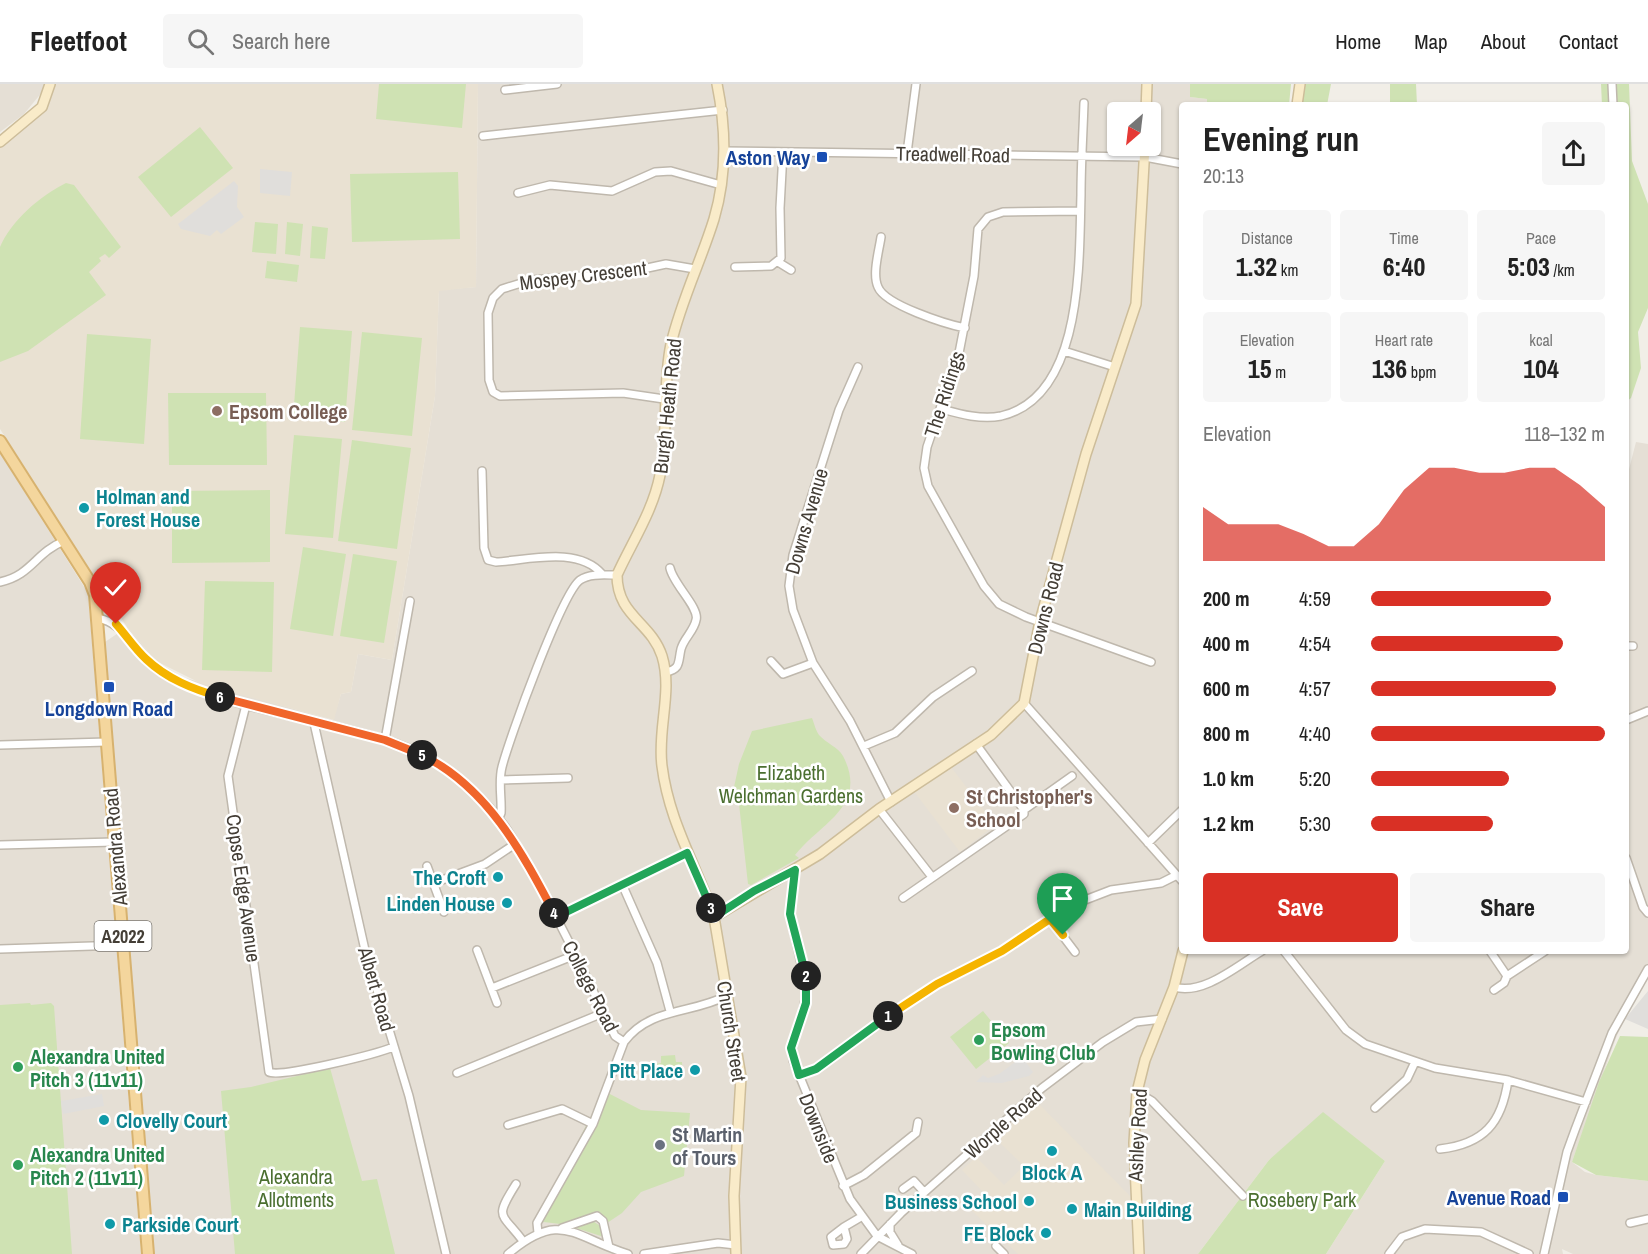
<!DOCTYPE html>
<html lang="en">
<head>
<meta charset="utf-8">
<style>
  body { margin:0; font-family:"Archivo Narrow",sans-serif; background:#f6f6f6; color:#222; height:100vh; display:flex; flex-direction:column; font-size:22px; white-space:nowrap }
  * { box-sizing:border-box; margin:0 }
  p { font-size:20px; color:#767676 }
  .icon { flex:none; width:33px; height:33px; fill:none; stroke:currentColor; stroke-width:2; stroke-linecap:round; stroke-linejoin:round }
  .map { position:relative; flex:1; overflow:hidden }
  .details { position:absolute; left:1179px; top:18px; width:450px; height:852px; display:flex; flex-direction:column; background:#fff; border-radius:6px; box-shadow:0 2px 4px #0004 }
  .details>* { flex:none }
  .needle { width:39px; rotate:208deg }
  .controls { position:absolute; left:1107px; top:18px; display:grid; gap:12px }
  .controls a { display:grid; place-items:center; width:54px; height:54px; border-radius:6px; background:#fff; box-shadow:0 2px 4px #0004; font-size:30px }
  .pin { position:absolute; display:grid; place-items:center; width:51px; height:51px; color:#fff; margin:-62px -26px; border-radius:50% 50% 50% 0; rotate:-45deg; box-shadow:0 0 6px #0007 }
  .pin .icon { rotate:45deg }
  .km { position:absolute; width:30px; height:30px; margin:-15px; border-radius:50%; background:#222; color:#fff; font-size:16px; line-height:30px; text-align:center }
  .round { display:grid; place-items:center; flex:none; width:63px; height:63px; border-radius:6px; background:#f6f6f6 }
  .headline { display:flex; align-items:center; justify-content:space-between; height:102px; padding:0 24px }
  h1 { font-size:33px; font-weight:700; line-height:45px }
  .figures { display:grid; grid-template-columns:repeat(3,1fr); gap:9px; height:102px; padding:6px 24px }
  .figures div { display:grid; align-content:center; border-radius:6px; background:#f6f6f6; text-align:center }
  .figures b { font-size:26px; font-weight:700 }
  .figures small { font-size:16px; font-weight:400 }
  .figures p { font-size:16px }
  .chart { height:168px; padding:12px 24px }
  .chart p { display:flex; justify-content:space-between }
  .chart svg { width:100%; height:108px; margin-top:6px; fill:#d93025; opacity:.7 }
  .button { display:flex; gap:12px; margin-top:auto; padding:12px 24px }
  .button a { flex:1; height:69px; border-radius:6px; background:#d93025; color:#fff; font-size:24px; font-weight:700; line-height:69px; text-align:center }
  .button a+a { background:#f6f6f6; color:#222 }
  ul { padding:0 24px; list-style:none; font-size:20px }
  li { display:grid; grid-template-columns:96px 72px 1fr; align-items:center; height:45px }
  li i { height:15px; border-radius:8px; background:#d93025 }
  header { display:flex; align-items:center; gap:36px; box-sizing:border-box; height:84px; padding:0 30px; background:#fff; border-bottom:2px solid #e0e0e0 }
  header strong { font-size:28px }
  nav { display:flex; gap:33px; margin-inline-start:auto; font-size:21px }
  .search { width:420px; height:54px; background:#f6f6f6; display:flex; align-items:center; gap:15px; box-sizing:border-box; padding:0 21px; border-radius:6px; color:#767676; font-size:22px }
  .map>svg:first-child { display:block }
  .residential { fill:#e5dfd5; fill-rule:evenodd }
  .education { fill:#e9e1d2 }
  .green { fill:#cfe2b3 }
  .parking { fill:#e0dedb }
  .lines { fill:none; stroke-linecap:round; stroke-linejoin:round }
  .street-casing { stroke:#bfb8ad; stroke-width:10 }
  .secondary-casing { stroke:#cdbd9a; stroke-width:12 }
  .primary-casing { stroke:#d7b26f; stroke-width:14 }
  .street { stroke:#fff; stroke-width:7 }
  .secondary { stroke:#f9ebc9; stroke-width:9 }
  .primary { stroke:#f4d69d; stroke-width:10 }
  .split-1-casing { stroke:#fff; stroke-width:12 }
  .split-2-casing { stroke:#fff; stroke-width:12 }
  .split-3-casing { stroke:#fff; stroke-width:12 }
  .split-4-casing { stroke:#fff; stroke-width:12 }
  .split-5-casing { stroke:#fff; stroke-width:12 }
  .split-6-casing { stroke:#fff; stroke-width:12 }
  .split-7-casing { stroke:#fff; stroke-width:12 }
  .split-1 { stroke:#f5b400; stroke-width:8 }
  .split-2 { stroke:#22a559; stroke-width:8 }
  .split-3 { stroke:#22a559; stroke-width:8 }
  .split-4 { stroke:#22a559; stroke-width:8 }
  .split-5 { stroke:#f0652b; stroke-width:8 }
  .split-6 { stroke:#f0652b; stroke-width:8 }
  .split-7 { stroke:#f5b400; stroke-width:8 }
  .transit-dot { fill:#1a4fb4; stroke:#fff; stroke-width:2 }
  .education-dot { fill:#8d6e63; stroke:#fff; stroke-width:2 }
  .culture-dot { fill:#0f9aa8; stroke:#fff; stroke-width:2 }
  .leisure-dot { fill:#2e9e5b; stroke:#fff; stroke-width:2 }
  .worship-dot { fill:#6b7280; stroke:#fff; stroke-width:2 }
  .labels { text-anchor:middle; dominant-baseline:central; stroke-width:5; stroke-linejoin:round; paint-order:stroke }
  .shield { fill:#fff; stroke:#7c7872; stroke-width:1.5 }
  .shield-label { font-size:18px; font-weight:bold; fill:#443e36 }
  .street-label { font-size:20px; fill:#443e36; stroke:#fff }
  .transit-label { font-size:20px; font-weight:bold; fill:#164399; stroke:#fff; text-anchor:end }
  .education-label { font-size:20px; font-weight:bold; fill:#785e54; stroke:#fff; text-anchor:start }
  .culture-label { font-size:20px; font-weight:bold; fill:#0d838f; stroke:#fff; text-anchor:end }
  .park-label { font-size:20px; fill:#4b6f30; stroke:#fff }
  .leisure-label { font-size:20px; font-weight:bold; fill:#27864d; stroke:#fff; text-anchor:start }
  .worship-label { font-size:20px; font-weight:bold; fill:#5b616d; stroke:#fff; text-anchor:start }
</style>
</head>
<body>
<header>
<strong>Fleetfoot</strong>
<div class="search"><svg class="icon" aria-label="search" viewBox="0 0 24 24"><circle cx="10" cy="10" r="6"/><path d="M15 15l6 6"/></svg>Search here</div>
<nav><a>Home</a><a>Map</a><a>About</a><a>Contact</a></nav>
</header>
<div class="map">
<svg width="1648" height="1170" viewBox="0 0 1648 1170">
  <rect width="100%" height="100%" fill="#f1eee7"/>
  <!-- residential -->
  <path class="residential" d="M0,0H45L43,7L24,30L0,48Z
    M478,0H1190V13L1207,15V21H1182V867H1626V397L1636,358L1648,360V893L1633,916L1616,954L1572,1078L1585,1088L1596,1091L1648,1097V1170H1573L1562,1165L1563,1170H1326L1385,1077L1323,1029L1269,1076L1198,1170H154L105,558L127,543L156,577L182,593L333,636L341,610L351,608L358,570L392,576L435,312L439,206L476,203ZM1118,28H1150V62H1118Z
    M0,369L88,509L141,1170H0Z"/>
  <!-- education -->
  <path class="education" d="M54,0H478L476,203L439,207L435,312L392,576L358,570L351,608L341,610L334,636L202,600L156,577L127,543L0,345V62L47,25Z
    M948,679L995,741L960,768L913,706Z
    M1036,1017L1130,1112L1133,1170H1018L970,1125L985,1110L962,1086L976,1073L1004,1101L1024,1082L997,1056Z"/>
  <!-- green -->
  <path class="green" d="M379,0H466L462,44L376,35Z
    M1190,0H1291L1289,21H1207V15L1190,13Z
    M1304,0H1331L1327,21H1302Z
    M1390,0H1416L1417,21H1390Z
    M1601,0H1629L1632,77L1648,120V224L1638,248L1641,284L1631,314L1626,318V21H1602Z
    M200,43L233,84L171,133L138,93Z
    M458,88L460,155L352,158L350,90Z
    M66,99L74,101L121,163L109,174L105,170L99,174L101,177L89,188L106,211L28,267L0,278V163C11,137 41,111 66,99Z
    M255,138L278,140L276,170L252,168Z
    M287,138L303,140L300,172L285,170Z
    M312,142L328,144L325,175L310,174Z
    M267,177L299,181L297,198L265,194Z
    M300,243L352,247L345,338L293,334Z
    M362,248L422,254L412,352L352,346Z
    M87,250L151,255L144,360L80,355Z
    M168,309H266L267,381H169Z
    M294,351L342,355L333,454L285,450Z
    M352,356L411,364L397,465L338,457Z
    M270,406V478L172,479V407Z
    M303,463L346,470L333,552L290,545Z
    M353,470L397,477L384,559L340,552Z
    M205,497L274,498L272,588L202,586Z
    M812,634C814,639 816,647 819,651C826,659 838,663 843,672C869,722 820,739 795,771L799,774L751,801L748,800L739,720L734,703L739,680L752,647Z
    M30,919L31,921L51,919L54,922L72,1170H0V921Z
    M983,927L1009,959L976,985L950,953Z
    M1620,952L1648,953V1097L1596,1091L1572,1078L1599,998Z
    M675,971L676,978H682L683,994L656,996L655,980L661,979V972Z
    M330,984L362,1097L377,1095L395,1170H235L221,1007L251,1003Z
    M604,1007L641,1026L690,1029L684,1092L641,1108L622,1129L604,1141L600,1128L560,1140L544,1138L534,1142Z
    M1323,1028L1385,1077L1326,1170H1198L1269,1076Z
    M593,1137L603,1144L604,1153L576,1144Z"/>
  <!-- parking -->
  <path class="parking" d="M260,85L292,88L290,112L260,109Z
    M234,97L238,102L237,123L244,133L221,150L217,146L210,152L181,145L178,140Z
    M1648,907V945L1625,935Z
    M1022,973L1033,988L1029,992L1002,999L976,998L983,991L988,994L999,990Z
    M102,1010L104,1022L63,1030L61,1017Z"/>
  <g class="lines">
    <defs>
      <path id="street" d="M1612,0L1613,21
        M505,6L557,0
        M483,52L723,26
        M724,67L1145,73L1182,80
        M907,69L916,0
        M518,109L550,101L612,107L655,88L671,87L721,101
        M1080,127L1003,128L988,133L978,145L974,192L959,269L927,363L924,384L928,402L984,502L999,520L1026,533L1151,578
        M881,153C879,167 872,190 878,203C885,221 946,240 965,244
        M778,178L791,186
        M735,183L771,182L781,174L780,124L783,68
        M1064,267L1115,283
        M858,283L839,326L793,471L789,502L793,526L813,579L850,637L891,718
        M664,315L623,309L500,312L493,308L489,296L488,229L493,214L502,205L531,196L624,189L666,180L695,185
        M942,325C960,330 981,336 1001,332C1084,313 1079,176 1081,111C1081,80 1083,50 1084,19
        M482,387L484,464L488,476L496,478C529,476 578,462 602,490
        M0,498C32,491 35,469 64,457
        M97,534C121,538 129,558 144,573C159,589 179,599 198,606C262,630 331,637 395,659C435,673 474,703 500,736C512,751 521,770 531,787C562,840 588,897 615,952L624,958
        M1626,562H1633
        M771,577L783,590L813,579
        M666,588C681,585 678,578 681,565C684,554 694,547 696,536C700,524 673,500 670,484
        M1024,619L1182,797
        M246,621L228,692L269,988C280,994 377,970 393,963
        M1626,636L1648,627
        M314,639L365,866L409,1012L446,1170
        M385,656L410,517
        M0,661L107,658
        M864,662L895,649L933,613L972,587
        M501,696L568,694
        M879,725L932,793
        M1024,726L1072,692
        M499,734L501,729C502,714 498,698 502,683C509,655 562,509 580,496C590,489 606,491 617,491
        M1148,759L1182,726
        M0,761L114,758
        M1626,774L1643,823L1648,829
        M427,782L444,828
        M795,787L790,830L807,906L802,932L792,960L793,976L850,1115L877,1152L912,1170
        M434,799L485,780L515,760
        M622,800L657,879L670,927
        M903,814L1024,730V726L976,660
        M556,833L687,769
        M1050,835L1075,868
        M0,865L123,861
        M477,866L497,919
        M1284,867L1346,946L1365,960L1435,984L1508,996L1586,1018
        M1490,867L1507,892
        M1174,903C1203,912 1238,881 1262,867
        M492,904L575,871
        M1494,906L1504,899L1507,892L1545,867
        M457,989L603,929
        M799,991L816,985L893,928L937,900L1002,867L1072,821L1111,806L1161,799L1175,792
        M1137,1008L1152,1017L1243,1112
        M1375,1024L1407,995L1415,978
        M508,1041L562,1025L593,1040
        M1440,1065C1484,1060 1502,1039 1508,996
        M516,1100C494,1135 501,1128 523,1157
        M843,1102L864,1091L916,1049L918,1038
        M903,1105L914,1097L924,1108
        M1630,1139L1648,1135
        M890,1140V1148L898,1161
        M844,1143L831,1153L833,1161L844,1160L847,1155L844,1143L861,1133
        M562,1144L597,1132L603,1137L609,1163
        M538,1149L537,1139L593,1040L624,958C650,923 692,930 726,912
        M996,1162L1004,1170
        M508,1170C561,1125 573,1153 628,1170
        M644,1170L718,1159L736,1161
        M861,1170L901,1129L1042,1004L1103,958L1136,938L1162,935
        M1389,1170L1402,1153L1425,1145L1481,1148L1529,1170
        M1544,1170L1567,1068L1575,1046L1612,949L1648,885"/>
      <path id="secondary" d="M717,0C726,44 727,91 714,135C701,177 681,217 671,260C662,303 669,348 660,391C653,427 632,458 617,491C617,532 651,538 662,572C673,608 657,645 662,682C669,738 696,780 714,833L741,993L734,1112L736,1170
        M1297,21L1300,0
        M1146,28L1147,0
        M0,58L42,23L50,0
        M714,833L820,770L879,725L991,651L1024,619L1040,537L1086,370L1136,220L1145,62
        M1139,1170L1134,1059L1137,1008L1145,976L1174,903L1183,867"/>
      <path id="primary" d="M0,357L90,498L95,511L148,1170"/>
    </defs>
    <!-- street casing -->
    <use href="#street" class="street-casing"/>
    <!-- secondary casing -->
    <use href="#secondary" class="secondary-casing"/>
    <!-- primary casing -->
    <use href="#primary" class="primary-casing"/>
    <!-- street -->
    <use href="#street" class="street"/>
    <!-- secondary -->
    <use href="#secondary" class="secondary"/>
    <!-- primary -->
    <use href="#primary" class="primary"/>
  </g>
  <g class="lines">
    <defs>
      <path id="split-1" d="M888,932L937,900L1002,867L1050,835L1063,851"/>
      <path id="split-2" d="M806,892V919L791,964L799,991L816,985L888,932"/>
      <path id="split-3" d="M711,824L714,833L754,807L795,786L790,830L806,892"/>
      <path id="split-4" d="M554,829L556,833L687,769L711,824"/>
      <path id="split-5" d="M422,671C487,703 522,768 554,829"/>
      <path id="split-6" d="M220,613L385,656L422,671"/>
      <path id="split-7" d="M116,540C126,551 135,565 146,575C167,595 193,605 220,613"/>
    </defs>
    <!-- split-1 casing -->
    <use href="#split-1" class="split-1-casing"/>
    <!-- split-2 casing -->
    <use href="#split-2" class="split-2-casing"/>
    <!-- split-3 casing -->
    <use href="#split-3" class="split-3-casing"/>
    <!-- split-4 casing -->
    <use href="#split-4" class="split-4-casing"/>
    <!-- split-5 casing -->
    <use href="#split-5" class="split-5-casing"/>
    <!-- split-6 casing -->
    <use href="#split-6" class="split-6-casing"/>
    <!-- split-7 casing -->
    <use href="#split-7" class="split-7-casing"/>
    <!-- split-1 -->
    <use href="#split-1" class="split-1"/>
    <!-- split-2 -->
    <use href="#split-2" class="split-2"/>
    <!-- split-3 -->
    <use href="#split-3" class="split-3"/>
    <!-- split-4 -->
    <use href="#split-4" class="split-4"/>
    <!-- split-5 -->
    <use href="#split-5" class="split-5"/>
    <!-- split-6 -->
    <use href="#split-6" class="split-6"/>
    <!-- split-7 -->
    <use href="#split-7" class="split-7"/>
  </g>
  <!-- markers -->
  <g class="transit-dot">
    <rect x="816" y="67" width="12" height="12" rx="3"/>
    <rect x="103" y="597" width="12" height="12" rx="3"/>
    <rect x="1557" y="1107" width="12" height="12" rx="3"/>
  </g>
  <g class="education-dot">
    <circle cx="217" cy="327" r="6"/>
    <circle cx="954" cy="724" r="6"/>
  </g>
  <g class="culture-dot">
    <circle cx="84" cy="424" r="6"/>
    <circle cx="498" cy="793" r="6"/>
    <circle cx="507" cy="819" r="6"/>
    <circle cx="695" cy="986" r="6"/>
    <circle cx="104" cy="1036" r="6"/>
    <circle cx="1052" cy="1067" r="6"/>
    <circle cx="1029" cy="1117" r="6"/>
    <circle cx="1072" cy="1125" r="6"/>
    <circle cx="110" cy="1140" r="6"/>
    <circle cx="1046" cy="1149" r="6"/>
  </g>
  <g class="leisure-dot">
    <circle cx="979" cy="956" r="6"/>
    <circle cx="18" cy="983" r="6"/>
    <circle cx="18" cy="1081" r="6"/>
  </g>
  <circle class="worship-dot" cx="660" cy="1061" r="6"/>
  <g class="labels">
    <!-- shield labels -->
    <rect class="shield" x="94.5" y="837" width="57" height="30" rx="4.5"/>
    <g class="shield-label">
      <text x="123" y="852">A2022</text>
    </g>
    <!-- street labels -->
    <g class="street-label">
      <text transform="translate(953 70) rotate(1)">Treadwell Road</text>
      <text transform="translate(583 191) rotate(-7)">Mospey Crescent</text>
      <text transform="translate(944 310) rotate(-72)">The Ridings</text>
      <text transform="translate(667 322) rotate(-84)">Burgh Heath Road</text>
      <text transform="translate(806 437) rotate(-74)">Downs Avenue</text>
      <text transform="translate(1045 524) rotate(-76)">Downs Road</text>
      <text transform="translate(115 763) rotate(-95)">Alexandra Road</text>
      <text transform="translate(244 804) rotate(82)">Copse Edge Avenue</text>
      <text transform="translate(591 902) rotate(63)">College Road</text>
      <text transform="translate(377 905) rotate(74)">Albert Road</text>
      <text transform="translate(732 947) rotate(81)">Church Street</text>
      <text transform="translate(1003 1039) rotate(-41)">Worple Road</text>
      <text transform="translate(819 1044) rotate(68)">Downside</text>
      <text transform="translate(1137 1051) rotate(-87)">Ashley Road</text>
    </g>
    <!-- transit labels -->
    <g class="transit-label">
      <text x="810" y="73">Aston Way</text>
      <text x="109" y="624" text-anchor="middle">Longdown Road</text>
      <text x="1551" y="1113">Avenue Road</text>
    </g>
    <!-- education labels -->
    <g class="education-label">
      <text x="229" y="327">Epsom College</text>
      <text x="966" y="712">St Christopher's<tspan x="966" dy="23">School</tspan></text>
    </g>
    <!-- culture labels -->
    <g class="culture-label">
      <text x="96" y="412" text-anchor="start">Holman and<tspan x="96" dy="23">Forest House</tspan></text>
      <text x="486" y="793">The Croft</text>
      <text x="495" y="819">Linden House</text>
      <text x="683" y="986">Pitt Place</text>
      <text x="116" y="1036" text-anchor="start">Clovelly Court</text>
      <text x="1052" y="1088" text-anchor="middle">Block A</text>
      <text x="1017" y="1117">Business School</text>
      <text x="1084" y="1125" text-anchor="start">Main Building</text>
      <text x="122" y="1140" text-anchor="start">Parkside Court</text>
      <text x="1034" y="1149">FE Block</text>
    </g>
    <!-- park labels -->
    <g class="park-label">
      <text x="791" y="688">Elizabeth<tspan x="791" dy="23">Welchman Gardens</tspan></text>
      <text x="296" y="1092">Alexandra<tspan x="296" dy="23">Allotments</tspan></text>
      <text x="1302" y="1115">Rosebery Park</text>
    </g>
    <!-- leisure labels -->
    <g class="leisure-label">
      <text x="991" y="945">Epsom<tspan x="991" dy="23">Bowling Club</tspan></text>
      <text x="30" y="972">Alexandra United<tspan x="30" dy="23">Pitch 3 (11v11)</tspan></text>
      <text x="30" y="1070">Alexandra United<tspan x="30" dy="23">Pitch 2 (11v11)</tspan></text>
    </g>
    <!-- worship labels -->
    <g class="worship-label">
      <text x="672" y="1050">St Martin<tspan x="672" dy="23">of Tours</tspan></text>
    </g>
  </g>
</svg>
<div class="controls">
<a><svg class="needle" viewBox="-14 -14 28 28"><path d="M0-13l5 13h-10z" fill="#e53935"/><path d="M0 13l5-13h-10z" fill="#767676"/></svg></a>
</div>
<div class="pin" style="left:1063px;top:851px;background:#1e9e55"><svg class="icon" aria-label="arrive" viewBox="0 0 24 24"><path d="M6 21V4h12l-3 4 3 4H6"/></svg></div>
<div class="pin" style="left:116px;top:540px;background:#d93025"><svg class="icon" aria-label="check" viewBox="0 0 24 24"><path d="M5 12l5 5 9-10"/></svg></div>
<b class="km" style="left:888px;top:932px">1</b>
<b class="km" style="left:806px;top:892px">2</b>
<b class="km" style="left:711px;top:824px">3</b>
<b class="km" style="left:554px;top:829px">4</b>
<b class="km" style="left:422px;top:671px">5</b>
<b class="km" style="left:220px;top:613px">6</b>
<section class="details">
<div class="headline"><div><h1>Evening run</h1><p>20:13</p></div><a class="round"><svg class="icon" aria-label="share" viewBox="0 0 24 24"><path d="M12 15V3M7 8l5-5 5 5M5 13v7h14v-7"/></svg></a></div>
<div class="figures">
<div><p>Distance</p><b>1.32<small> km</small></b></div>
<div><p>Time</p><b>6:40</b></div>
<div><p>Pace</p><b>5:03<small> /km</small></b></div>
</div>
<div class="figures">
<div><p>Elevation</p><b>15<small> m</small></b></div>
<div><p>Heart rate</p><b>136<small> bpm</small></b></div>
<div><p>kcal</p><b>104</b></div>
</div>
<div class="chart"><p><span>Elevation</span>118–132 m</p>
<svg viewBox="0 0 160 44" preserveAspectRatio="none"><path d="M0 44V22L10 29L20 29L30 29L40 33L50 38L60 38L70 29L80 15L90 6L100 6L110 8L120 8L130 6L140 6L150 13L160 22V44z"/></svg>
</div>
<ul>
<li><b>200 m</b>4:59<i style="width:77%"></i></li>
<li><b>400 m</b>4:54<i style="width:82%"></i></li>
<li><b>600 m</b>4:57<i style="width:79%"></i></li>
<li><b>800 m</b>4:40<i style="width:100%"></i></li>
<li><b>1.0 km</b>5:20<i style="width:59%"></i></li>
<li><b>1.2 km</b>5:30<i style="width:52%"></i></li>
</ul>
<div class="button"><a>Save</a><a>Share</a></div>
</section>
</div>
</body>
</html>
